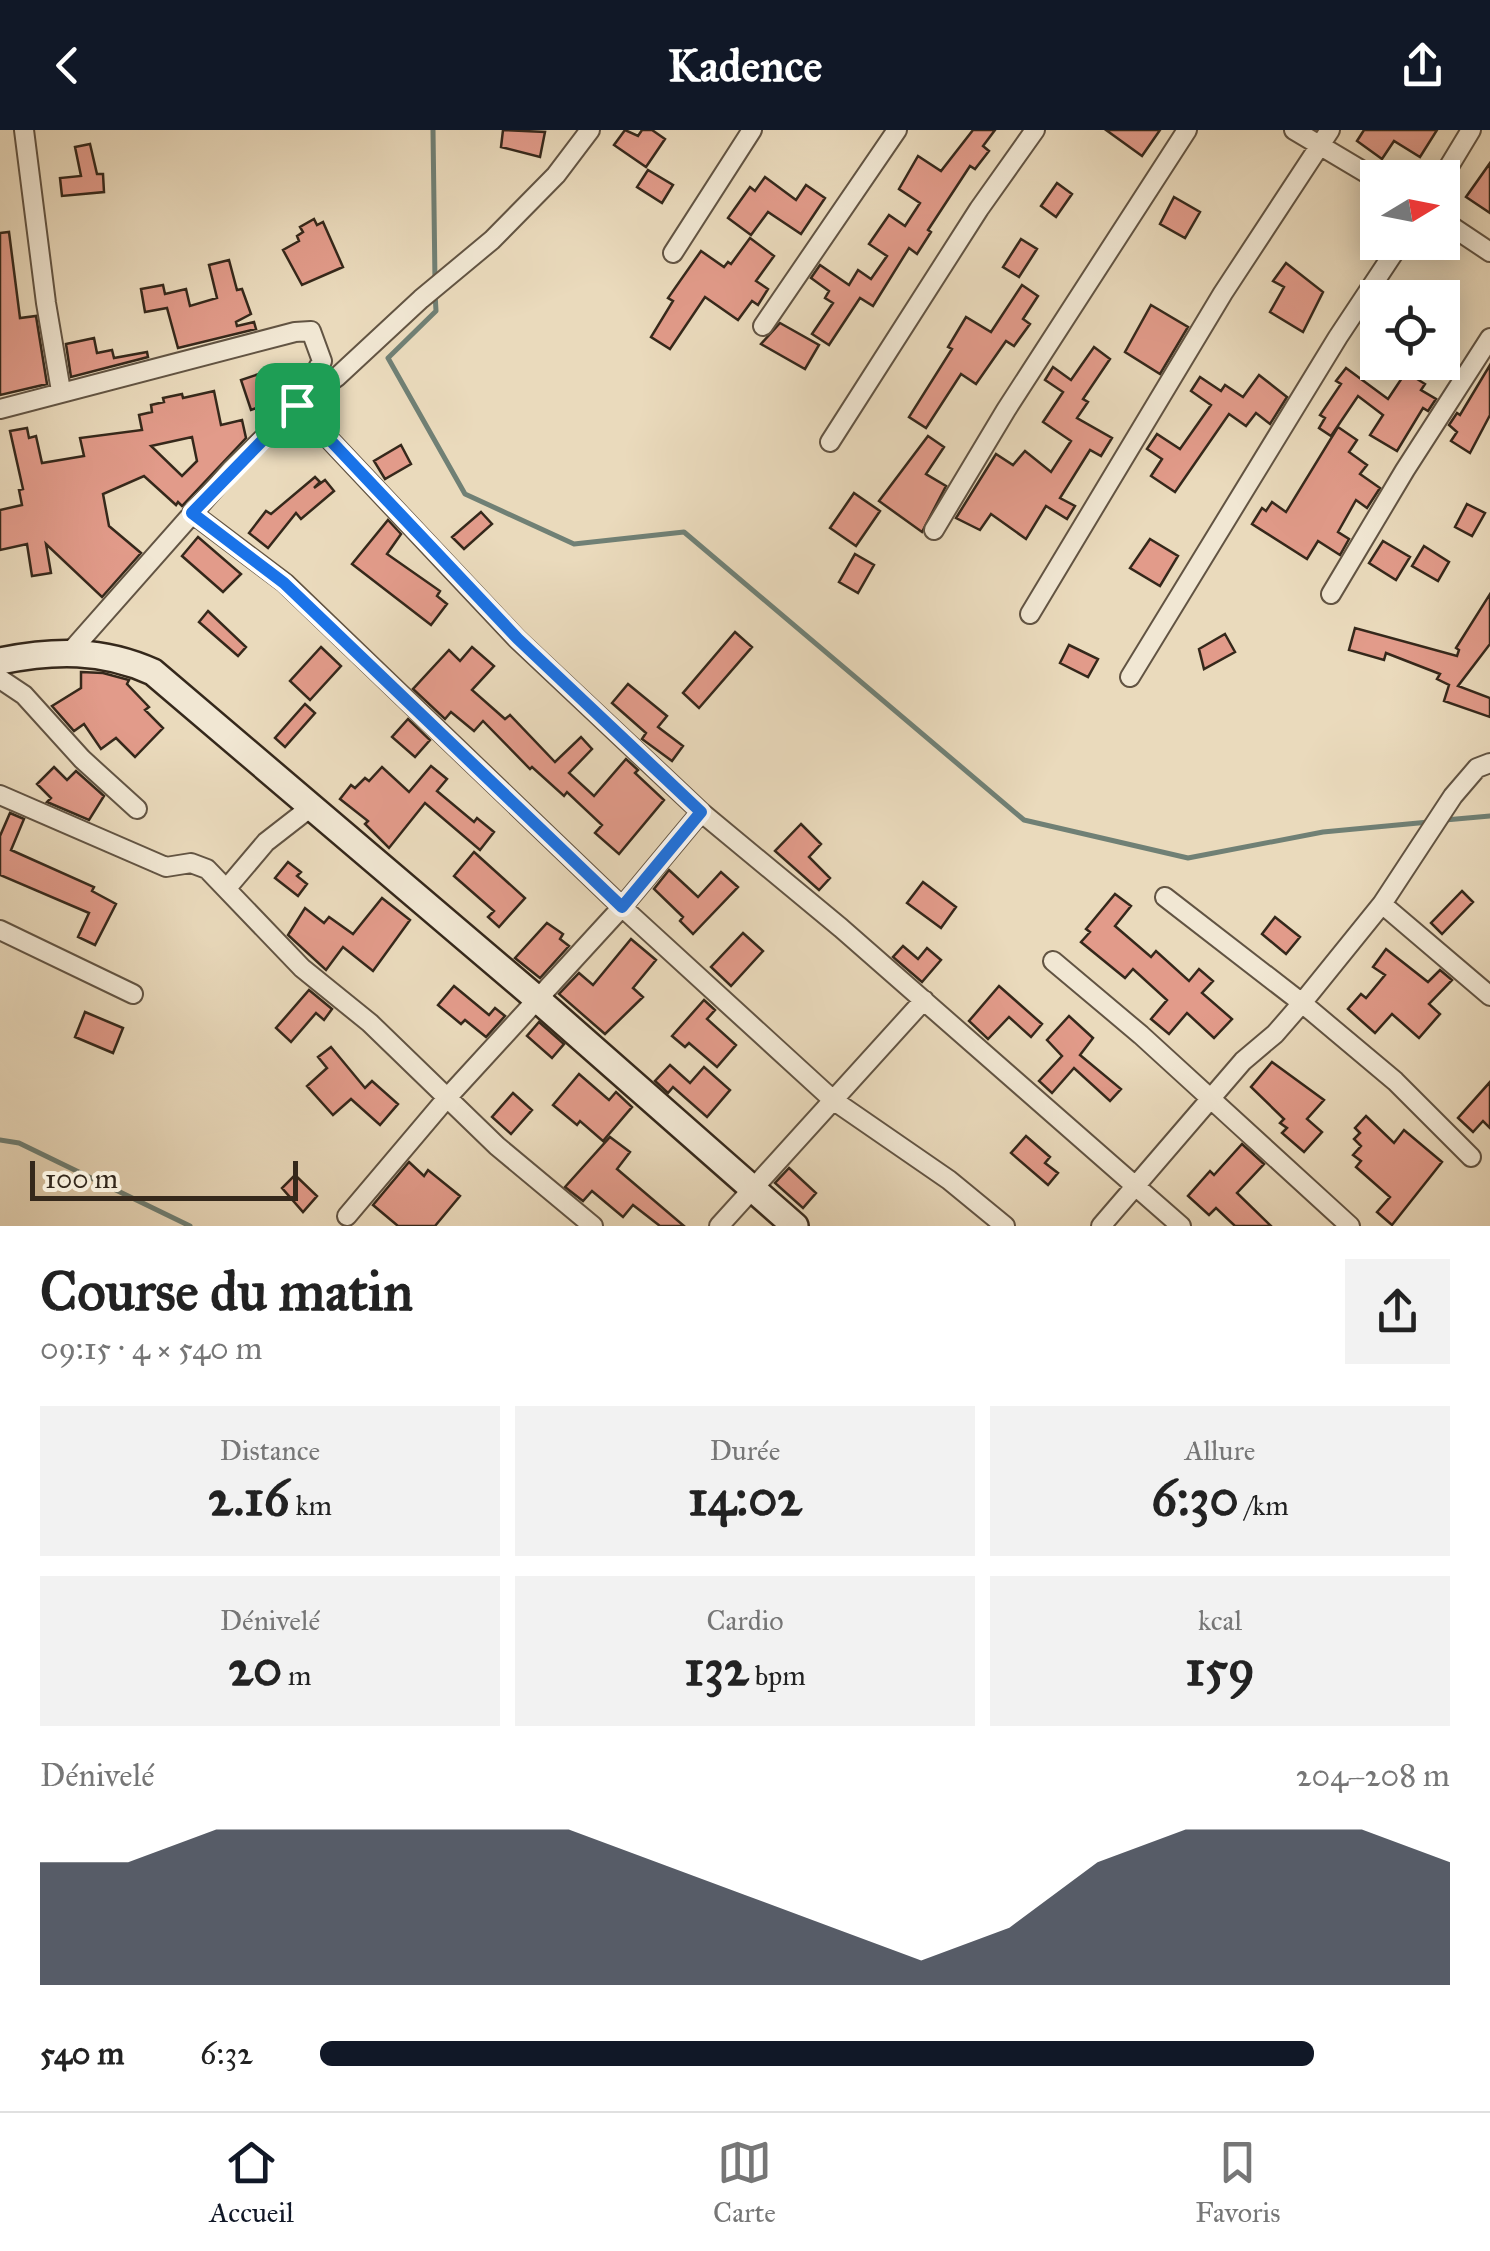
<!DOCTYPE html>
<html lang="fr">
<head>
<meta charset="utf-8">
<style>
  body { margin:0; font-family:"IM FELL Great Primer",serif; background:#f2f2f2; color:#222; height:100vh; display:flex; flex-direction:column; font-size:38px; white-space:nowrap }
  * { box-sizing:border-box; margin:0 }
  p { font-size:32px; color:#767676 }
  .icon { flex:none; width:55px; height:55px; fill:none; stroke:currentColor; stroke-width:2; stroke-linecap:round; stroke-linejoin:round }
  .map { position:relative; height:1096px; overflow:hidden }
  .panel { display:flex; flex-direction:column; background:#fff; flex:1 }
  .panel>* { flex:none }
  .needle { width:65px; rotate:80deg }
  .tools { position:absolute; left:1360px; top:30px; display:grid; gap:20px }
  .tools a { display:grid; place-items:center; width:100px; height:100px; border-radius:0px; background:#fff; box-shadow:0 5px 25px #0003; font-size:50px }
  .scale { position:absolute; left:30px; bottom:25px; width:268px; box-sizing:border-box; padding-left:10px; border:5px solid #35281b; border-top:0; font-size:28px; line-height:35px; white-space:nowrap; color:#35281b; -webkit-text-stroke:8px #f1e7d3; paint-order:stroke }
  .pin { position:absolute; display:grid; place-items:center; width:85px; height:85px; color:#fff; margin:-42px; border-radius:20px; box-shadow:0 5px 15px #0006 }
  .round { display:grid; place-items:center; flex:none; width:105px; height:105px; border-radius:0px; background:#f2f2f2 }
  .headline { display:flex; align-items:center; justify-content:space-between; height:170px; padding:0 40px }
  h1 { font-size:55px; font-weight:800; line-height:75px }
  .figures { display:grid; grid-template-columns:repeat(3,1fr); gap:15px; height:170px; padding:10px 40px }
  .figures div { display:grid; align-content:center; border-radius:0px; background:#f2f2f2; text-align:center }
  .figures b { font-size:50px; font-weight:800 }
  .figures small { font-size:28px; font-weight:400 }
  .figures p { font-size:28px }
  .chart { height:280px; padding:20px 40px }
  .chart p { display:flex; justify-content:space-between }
  .chart svg { width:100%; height:180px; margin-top:10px; fill:#111827; opacity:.7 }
  ul { padding:0 40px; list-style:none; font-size:32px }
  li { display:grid; grid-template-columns:160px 120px 1fr; align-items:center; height:75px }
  li i { height:25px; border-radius:12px; background:#111827 }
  header { display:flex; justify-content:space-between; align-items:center; height:130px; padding:0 40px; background:#111827; color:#fff; font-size:45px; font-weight:800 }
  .menu { display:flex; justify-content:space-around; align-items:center; height:140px; border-top:2px solid #e0e0e0; background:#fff; font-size:28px; color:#767676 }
  .menu a { display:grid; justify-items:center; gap:5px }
  .menu .current { color:#111827 }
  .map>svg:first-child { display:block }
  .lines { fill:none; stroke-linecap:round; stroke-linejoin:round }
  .stream { stroke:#708075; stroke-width:5 }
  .building { fill:#e29b8a; stroke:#35281b; stroke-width:2.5; fill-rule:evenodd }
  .street-casing { stroke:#625443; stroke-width:22 }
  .secondary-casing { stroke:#35281b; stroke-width:30 }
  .street { stroke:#f1e7d3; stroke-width:18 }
  .secondary { stroke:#f1e7d3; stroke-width:25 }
  .route-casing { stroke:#fff; stroke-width:20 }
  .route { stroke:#1a73e8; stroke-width:12 }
</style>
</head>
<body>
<header><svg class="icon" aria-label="back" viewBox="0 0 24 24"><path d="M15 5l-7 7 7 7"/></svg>Kadence<svg class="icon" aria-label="share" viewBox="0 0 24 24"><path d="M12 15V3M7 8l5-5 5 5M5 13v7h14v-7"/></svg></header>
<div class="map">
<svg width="1490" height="1096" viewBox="0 0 1490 1096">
  <rect width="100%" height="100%" fill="#eadabc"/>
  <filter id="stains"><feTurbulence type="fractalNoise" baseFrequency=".002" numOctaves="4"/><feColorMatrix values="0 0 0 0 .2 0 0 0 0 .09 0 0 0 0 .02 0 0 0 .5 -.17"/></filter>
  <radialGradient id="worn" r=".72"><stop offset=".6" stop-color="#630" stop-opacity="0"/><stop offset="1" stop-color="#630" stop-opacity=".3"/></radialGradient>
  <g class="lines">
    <!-- stream -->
    <path class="stream" d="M433,0L435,152
      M435,163L436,181L388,228L465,364L574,414L684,402L1024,690L1188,728L1323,702L1429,692
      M1445,690L1490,686
      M0,1010L19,1013L190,1096"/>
  </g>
  <!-- building -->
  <path class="building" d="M503,0L545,2L540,27L501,17Z
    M625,0L638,6L642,0H652L665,9L646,37L614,15Z
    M973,0H995L983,16L989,21L975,39L970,36L928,100L931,102L917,124L909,118L873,176L860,168L829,215L812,204L833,173L825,168L829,161L811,148L820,135L849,155L858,140L871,149L887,126L869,114L889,85L905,96L920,73L899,59L918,26L941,41Z
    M1106,0H1160L1142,26Z
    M1364,0H1437L1420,27L1394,11L1382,29L1357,11Z
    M90,14L97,44H103L104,62L62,66L60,48L81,46L75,17Z
    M1490,33V83L1466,67Z
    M648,40L673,55L662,73L637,57Z
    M765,47L796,70L806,55L825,68L801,104L768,82L751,105L728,88L750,57L755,61Z
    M1057,53L1072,64L1056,87L1041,76Z
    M1174,67L1200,82L1185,108L1160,94Z
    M314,89L317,95L323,92L343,137L302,155L283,120L299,111L297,106L303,102L300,97Z
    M9,102L20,188L36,186L47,254L0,265V103Z
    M750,108L774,126L756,151L768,159L758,175L752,171L738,190L705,167L670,219L651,207L673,171L668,168L701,121L724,137L728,132L731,134Z
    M1021,109L1037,119L1019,147L1003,137Z
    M229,130L237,160L242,159L251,184L236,192L237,196L254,192L256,199L178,218L167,178L145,182L141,159L163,155L165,164L186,159L190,176L217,168L209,135Z
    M1286,133L1323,162L1303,202L1270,182L1284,157L1273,151Z
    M1022,155L1038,166L1023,189L1030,194L1014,216L1006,211L976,254L961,244L926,298L909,287L952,219L948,217L966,187L991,202Z
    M1151,175L1188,197L1160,244L1125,222Z
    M780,193L819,215L805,239L761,214Z
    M94,208L97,223L112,220L114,228L147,222L148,227L71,247L66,214Z
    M1094,217L1110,229L1083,269L1088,272L1077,288L1112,308L1101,326L1090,320L1060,368L1075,376L1067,389L1046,376L1026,409L991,384L980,400L956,388L996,324L1013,335L1025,321L1051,342L1071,311L1043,292L1063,262L1045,250L1053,237L1071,250Z
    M286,235L293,256L287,267L251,280L241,250Z
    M1490,235V285L1470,323L1451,311L1457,302L1449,295L1457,283L1460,285Z
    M1346,238L1388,269L1406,242L1425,254L1421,260L1436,269L1428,281L1423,278L1397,321L1370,305L1383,285L1358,266L1331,306L1319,298L1325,288L1320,285L1341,254L1336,251Z
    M1259,245L1287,267L1270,294L1256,283L1246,296L1229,284L1175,362L1151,346L1162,329L1147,319L1157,304L1180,319L1211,275L1191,261L1200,247L1221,261L1225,255L1243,267Z
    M214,261L221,295L242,290L246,308L182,376L178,372L176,375L144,346L103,364L109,396L141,423L102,467L46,414L51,443L32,446L27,414L0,420V380L22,375L19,360L23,359L10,301L27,298L29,308L36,306L42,333L84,326L80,308L142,300L139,285L152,282L151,275L164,272L163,268L182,264L183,268ZM192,307L197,331L182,346L151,316Z
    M1338,297L1357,310L1349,322L1367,335L1360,344L1380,358L1367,378L1356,370L1338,402L1349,409L1340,425L1318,411L1307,429L1252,394L1262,378L1266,381L1272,372L1286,382Z
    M928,306L944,317L926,344L946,356L922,402L879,371Z
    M401,315L411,334L385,349L374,331Z
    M315,347L320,352L314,358L325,350L334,361L301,389L296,383L268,418L249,403L266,381L271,384Z
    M854,363L880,381L856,416L830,398Z
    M1467,374L1485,383L1472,406L1455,397Z
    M481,382L492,394L464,419L452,407Z
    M388,390L401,404L387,424L440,461L437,466L447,474L431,495L352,434Z
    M198,407L241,444L223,462L182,426Z
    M1150,409L1178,426L1160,456L1130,438Z
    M1383,411L1410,427L1396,450L1369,433Z
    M1424,416L1449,432L1438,451L1412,436Z
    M855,424L874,435L858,463L839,452Z
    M1490,464V514L1458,556L1490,568V587L1444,571L1449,555L1437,549L1440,544L1386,523L1384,530L1349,520L1355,498L1457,526L1459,520L1456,518Z
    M208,481L246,517L238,526L199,492Z
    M735,502L752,517L699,578L683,563Z
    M1225,504L1235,522L1204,539L1199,519Z
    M1069,515L1098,529L1088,547L1060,533Z
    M321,517L341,536L310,570L290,551Z
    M472,517L494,536L472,560L505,589L510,585L555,632L581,607L592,619L569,643L594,666L626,629L638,640L635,643L664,670L619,724L595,703L602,695L567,662L564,666L532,637L530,639L483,591L474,601L451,582L445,589L413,559L449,520L460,531Z
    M81,542L103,543L129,550L127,554L149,577L145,580L163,598L135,627L116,608L101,619L84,594L74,601L52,576L81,558Z
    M628,554L667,586L658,597L683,616L672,631L642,609L646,603L612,573Z
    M305,574L315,583L285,617L275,608Z
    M408,589L430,610L415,627L392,607Z
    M431,636L447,649L437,661L474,692L477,688L494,702L480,720L425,673L389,718L365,694L368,691L340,669L351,655L355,658L365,648L369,651L382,637L409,662Z
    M54,637L67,650L76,641L104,666L89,690L47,672L51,668L37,654Z
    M10,683L24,689L11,720L94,757L92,761L116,774L95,815L78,807L89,783L0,745V706Z
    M801,694L821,714L809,727L830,748L819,760L775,721Z
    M474,722L525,768L499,797L488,787L494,781L454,746Z
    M288,732L301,742L297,746L307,754L298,766L275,748Z
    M669,740L698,767L721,742L738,757L693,804L680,791L683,787L654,759Z
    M923,752L956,777L941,798L907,773Z
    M1462,761L1473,772L1442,804L1431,793Z
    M1115,764L1131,776L1115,796L1151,827L1156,821L1189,851L1199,839L1213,851L1202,863L1232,889L1214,908L1187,883L1169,904L1151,889L1167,870L1133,839L1125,848L1081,812L1090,802L1086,799Z
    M382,768L410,790L373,841L343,817L326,840L288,805L305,778L324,793L329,787L353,804Z
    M1275,787L1300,807L1286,824L1262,804Z
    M547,793L563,804L560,809L569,816L540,848L515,828Z
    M743,803L763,821L731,856L711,837Z
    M631,809L656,830L633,858L643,867L605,904L559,864L579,843L593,855Z
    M903,816L918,829L927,818L941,830L922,852L893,827Z
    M1386,819L1428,852L1440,840L1452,850L1429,874L1440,884L1419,908L1392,884L1375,903L1348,879L1361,864L1366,868L1385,845L1373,837Z
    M454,856L489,885L495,878L505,886L486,907L465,890L461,894L438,875Z
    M999,856L1042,894L1031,907L1009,887L988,909L969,891Z
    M309,860L332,879L324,890L316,883L291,912L276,898Z
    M704,870L715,880L707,889L736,915L717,937L689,913L685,917L672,906Z
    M85,882L123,898L113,923L75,907Z
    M1069,886L1093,908L1080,925L1121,959L1110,971L1074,938L1052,963L1039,951L1062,926L1047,910Z
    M539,892L564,914L552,928L527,906Z
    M331,917L365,958L372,951L398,974L380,995L351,969L333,985L307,956L327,938L318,927Z
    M1272,932L1324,970L1307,989L1322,1002L1304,1022L1282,1003L1287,998L1280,993L1284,989L1251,957Z
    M670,935L690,953L704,937L730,960L707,987L673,957L668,963L655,951Z
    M579,944L609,970L616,962L632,977L603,1011L580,991L577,995L553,975Z
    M1490,952V998L1483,991L1473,1002L1458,988Z
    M513,963L532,980L511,1004L492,987Z
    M1366,986L1394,1013L1404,1000L1442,1032L1392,1095L1377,1082L1390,1067L1356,1037L1361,1031L1353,1025L1361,1016L1354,1009L1360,1003L1355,998Z
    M1026,1006L1050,1027L1045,1033L1058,1043L1048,1055L1011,1023Z
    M610,1007L630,1022L617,1039L684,1096H660L633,1075L623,1087L592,1061L583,1071L565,1057Z
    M1242,1014L1264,1034L1237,1063L1271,1096H1235L1216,1078L1209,1085L1188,1066L1210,1041L1214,1045Z
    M409,1032L424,1046L428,1040L460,1066L435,1096H398L373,1075Z
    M789,1038L816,1063L803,1078L775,1053Z
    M295,1045L317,1066L303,1082L282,1058Z"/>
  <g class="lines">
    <defs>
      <path id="street" d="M24,0L46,173L61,261
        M590,0L556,45L492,110L421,169L337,247L297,275L517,509L701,682L841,798L1181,1096
        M1294,0L1378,50
        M1442,48L1471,0
        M1442,90L1490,122
        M673,123L752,0
        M763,196L897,0
        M0,279L295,202L311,201L322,231L297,275L231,340L71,521
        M830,312L979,79L1035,0
        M192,383L285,453L622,777L833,970L949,1050L1005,1096
        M934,400L1006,280L1187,0
        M1331,464L1405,340L1490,208
        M1030,484L1223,163L1330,0
        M1130,547L1338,207L1401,112
        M0,549L24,565L82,629L137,679
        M0,665L166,737L191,733L207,739L302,838L370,893L497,1016L593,1096
        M227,758L266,712L302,684L310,673
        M1165,767L1302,873L1395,951L1471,1027
        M1382,774L1490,866
        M0,800L133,864
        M1053,831L1141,905L1350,1096
        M347,1086L446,969L622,777L701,682
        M719,1096L924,870
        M1101,1096L1243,931L1275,904L1302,873L1382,774L1453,666L1477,638L1490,633"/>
      <path id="secondary" d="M0,531C54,520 102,519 153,542L536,868L795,1096"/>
    </defs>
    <!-- street casing -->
    <use href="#street" class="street-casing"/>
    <!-- secondary casing -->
    <use href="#secondary" class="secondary-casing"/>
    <!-- street -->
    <use href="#street" class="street"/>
    <!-- secondary -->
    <use href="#secondary" class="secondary"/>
  </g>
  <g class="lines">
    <defs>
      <path id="route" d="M297,275L518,509L701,682L622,777L284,453L192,383Z"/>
    </defs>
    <!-- route casing -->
    <use href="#route" class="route-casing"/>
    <!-- route -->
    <use href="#route" class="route"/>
  </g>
  <rect width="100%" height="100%" filter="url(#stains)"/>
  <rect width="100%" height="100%" fill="url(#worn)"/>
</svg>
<div class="tools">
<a><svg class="needle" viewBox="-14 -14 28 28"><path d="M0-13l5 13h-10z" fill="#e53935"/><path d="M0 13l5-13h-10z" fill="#767676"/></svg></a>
<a><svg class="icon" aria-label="locate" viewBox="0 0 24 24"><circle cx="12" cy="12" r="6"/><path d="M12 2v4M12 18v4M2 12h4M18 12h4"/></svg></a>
</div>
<div class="scale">100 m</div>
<div class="pin" style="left:297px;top:275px;background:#1e9e55"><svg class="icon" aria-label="arrive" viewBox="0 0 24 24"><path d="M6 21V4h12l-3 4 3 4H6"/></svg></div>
</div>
<section class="panel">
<div class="headline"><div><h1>Course du matin</h1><p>09:15 · 4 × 540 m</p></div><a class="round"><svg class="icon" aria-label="share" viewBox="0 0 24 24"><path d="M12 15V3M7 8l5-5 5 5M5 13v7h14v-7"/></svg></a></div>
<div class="figures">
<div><p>Distance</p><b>2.16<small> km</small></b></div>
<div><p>Durée</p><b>14:02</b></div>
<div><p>Allure</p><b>6:30<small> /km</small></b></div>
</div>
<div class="figures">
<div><p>Dénivelé</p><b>20<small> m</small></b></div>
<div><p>Cardio</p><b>132<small> bpm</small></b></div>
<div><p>kcal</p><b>159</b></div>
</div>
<div class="chart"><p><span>Dénivelé</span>204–208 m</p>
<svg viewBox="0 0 160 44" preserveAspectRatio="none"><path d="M0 44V14L10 14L20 6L30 6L40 6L50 6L60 6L70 14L80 22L90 30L100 38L110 30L120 14L130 6L140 6L150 6L160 14V44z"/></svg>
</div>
<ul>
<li><b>540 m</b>6:32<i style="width:88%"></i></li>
</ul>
</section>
<nav class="menu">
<a class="current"><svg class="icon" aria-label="home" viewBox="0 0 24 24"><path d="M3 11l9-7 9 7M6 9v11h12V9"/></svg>Accueil</a>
<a><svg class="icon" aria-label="map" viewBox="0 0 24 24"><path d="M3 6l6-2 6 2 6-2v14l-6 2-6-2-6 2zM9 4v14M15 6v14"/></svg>Carte</a>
<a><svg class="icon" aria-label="saved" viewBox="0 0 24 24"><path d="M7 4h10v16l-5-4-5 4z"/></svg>Favoris</a>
</nav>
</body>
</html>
